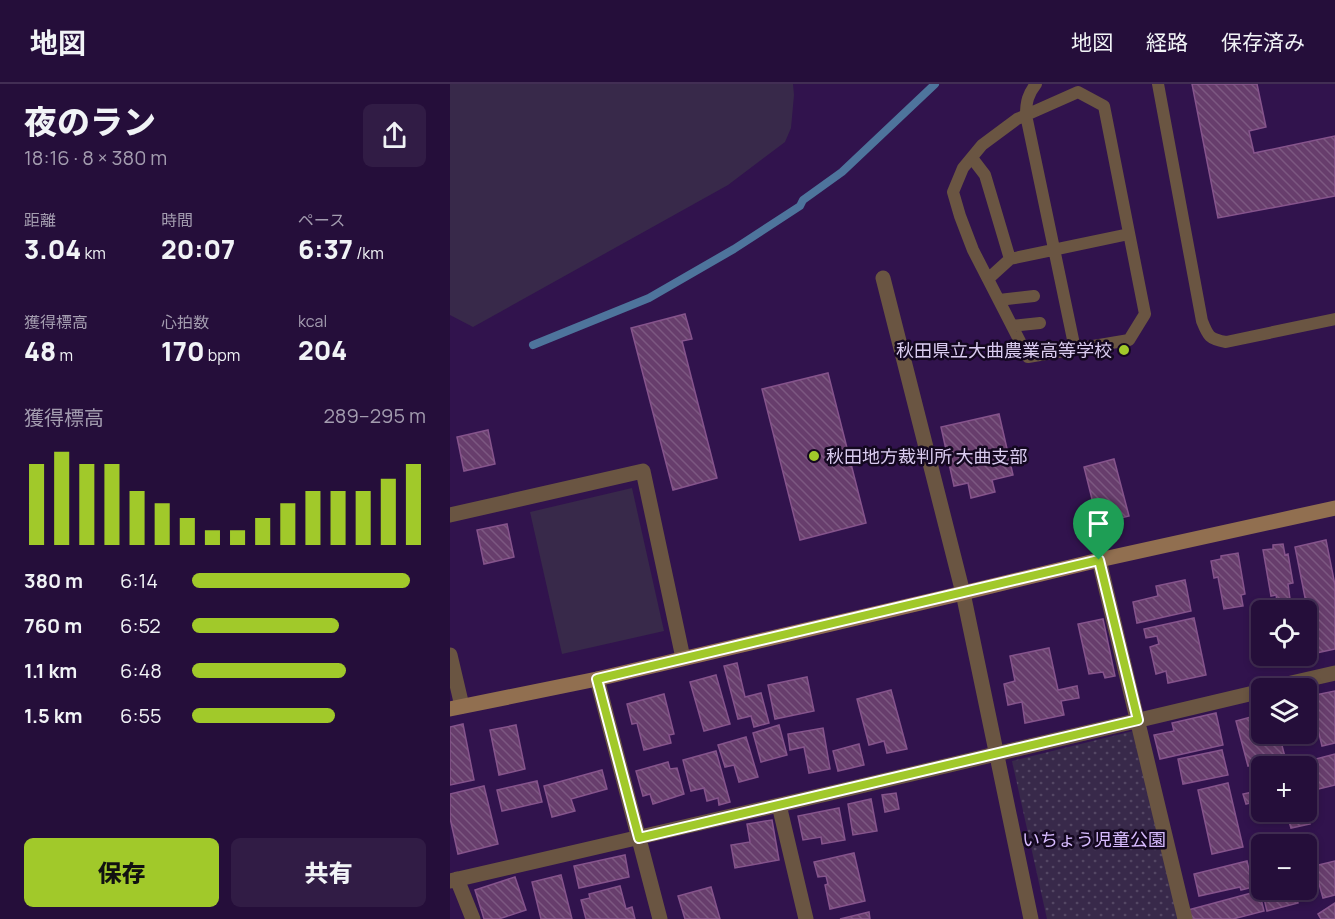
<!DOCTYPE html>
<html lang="ja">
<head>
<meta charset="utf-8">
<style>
  body { margin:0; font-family:Manrope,"Noto Sans JP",sans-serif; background:#311c45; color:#f1f3f6; height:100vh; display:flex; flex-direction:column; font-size:22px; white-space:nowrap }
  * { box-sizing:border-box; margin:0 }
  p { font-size:20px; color:#a39caf }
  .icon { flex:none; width:33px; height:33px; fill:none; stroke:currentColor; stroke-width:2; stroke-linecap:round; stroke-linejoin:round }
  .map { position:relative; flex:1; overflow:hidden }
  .sheet { display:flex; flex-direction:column; background:#250e3a; width:450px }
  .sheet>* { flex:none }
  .tools { position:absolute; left:801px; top:516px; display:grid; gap:12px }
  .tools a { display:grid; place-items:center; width:66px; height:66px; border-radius:9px; background:#250e3a; box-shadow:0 3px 9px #0003,0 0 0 2px #422e54; font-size:30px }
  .pin { position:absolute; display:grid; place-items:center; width:51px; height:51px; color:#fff; margin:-62px -26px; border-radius:50% 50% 50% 0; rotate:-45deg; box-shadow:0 0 6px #0007 }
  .pin .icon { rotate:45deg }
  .round { display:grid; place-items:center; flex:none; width:63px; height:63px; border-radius:9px; background:#311c45 }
  .head { display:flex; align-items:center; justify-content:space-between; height:102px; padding:0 24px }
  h1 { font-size:33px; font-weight:800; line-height:45px }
  .metrics { display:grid; grid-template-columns:repeat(3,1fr); gap:9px; height:102px; padding:6px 24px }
  .metrics div { display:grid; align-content:center }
  .metrics b { font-size:26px; font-weight:800 }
  .metrics small { font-size:16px; font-weight:400 }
  .metrics p { font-size:16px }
  .chart { height:168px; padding:12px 24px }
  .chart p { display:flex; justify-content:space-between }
  .chart svg { width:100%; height:108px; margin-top:6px; stroke:#a1c92a; stroke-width:6 }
  .primary-button { display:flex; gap:12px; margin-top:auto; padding:12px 24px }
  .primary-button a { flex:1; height:69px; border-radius:9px; background:#a1c92a; color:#111; font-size:24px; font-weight:800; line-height:69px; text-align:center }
  .primary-button a+a { background:#311c45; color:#f1f3f6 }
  ul { padding:0 24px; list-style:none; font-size:20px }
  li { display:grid; grid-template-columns:96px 72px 1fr; align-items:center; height:45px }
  li i { height:15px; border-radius:8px; background:#a1c92a }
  header { display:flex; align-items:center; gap:36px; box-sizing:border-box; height:84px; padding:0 30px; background:#250e3a; border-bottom:2px solid #422e54 }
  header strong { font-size:28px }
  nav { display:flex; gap:33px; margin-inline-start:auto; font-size:21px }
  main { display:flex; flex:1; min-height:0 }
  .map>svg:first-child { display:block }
  .grass { fill:#38294a }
  .park { fill:url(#park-dots) }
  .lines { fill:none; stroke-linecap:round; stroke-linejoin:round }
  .stream { stroke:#4e749c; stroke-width:8 }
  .building { fill:url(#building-back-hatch); stroke:#86548c; stroke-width:1.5 }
  .lane { stroke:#6a5542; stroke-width:12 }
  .street { stroke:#6a5542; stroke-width:15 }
  .secondary { stroke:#916f50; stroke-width:15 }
  .route-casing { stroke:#fff; stroke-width:12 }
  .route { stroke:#a1c92a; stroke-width:8 }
  .poi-dot { fill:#a1c92a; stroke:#140820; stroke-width:2 }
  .labels { text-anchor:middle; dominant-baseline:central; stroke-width:5; stroke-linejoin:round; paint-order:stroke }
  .poi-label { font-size:18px; fill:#daccf0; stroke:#140820; text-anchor:end }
  .park-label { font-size:18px; fill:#d7bbfe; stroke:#140820 }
</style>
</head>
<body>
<header>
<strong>地図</strong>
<nav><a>地図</a><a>経路</a><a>保存済み</a></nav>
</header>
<main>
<section class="sheet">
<div class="head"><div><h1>夜のラン</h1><p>18:16 · 8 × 380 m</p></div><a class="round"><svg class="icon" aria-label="share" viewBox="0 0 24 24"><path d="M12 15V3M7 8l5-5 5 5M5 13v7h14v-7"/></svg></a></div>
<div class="metrics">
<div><p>距離</p><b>3.04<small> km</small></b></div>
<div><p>時間</p><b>20:07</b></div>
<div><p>ペース</p><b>6:37<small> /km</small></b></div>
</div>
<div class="metrics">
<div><p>獲得標高</p><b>48<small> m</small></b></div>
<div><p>心拍数</p><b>170<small> bpm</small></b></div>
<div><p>kcal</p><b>204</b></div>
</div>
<div class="chart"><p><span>獲得標高</span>289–295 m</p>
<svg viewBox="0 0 160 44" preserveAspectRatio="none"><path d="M5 44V11M15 44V6M25 44V11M35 44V11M45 44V22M55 44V27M65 44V33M75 44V38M85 44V38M95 44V33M105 44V27M115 44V22M125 44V22M135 44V22M145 44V17M155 44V11"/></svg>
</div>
<ul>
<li><b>380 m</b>6:14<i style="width:93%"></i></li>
<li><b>760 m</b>6:52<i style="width:63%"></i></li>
<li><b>1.1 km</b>6:48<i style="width:66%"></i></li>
<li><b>1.5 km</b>6:55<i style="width:61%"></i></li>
</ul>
<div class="primary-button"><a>保存</a><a>共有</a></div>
</section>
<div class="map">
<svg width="885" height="835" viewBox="0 0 885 835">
  <defs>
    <pattern id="park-dots" width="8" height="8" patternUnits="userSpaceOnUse" patternTransform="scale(1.5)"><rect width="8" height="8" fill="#38294a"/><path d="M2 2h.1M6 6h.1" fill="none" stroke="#544764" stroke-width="1.8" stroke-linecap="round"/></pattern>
    <pattern id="building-back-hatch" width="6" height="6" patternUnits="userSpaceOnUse" patternTransform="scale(1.5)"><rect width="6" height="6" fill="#673d6c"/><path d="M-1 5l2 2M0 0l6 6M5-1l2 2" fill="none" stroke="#7c5881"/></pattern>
  </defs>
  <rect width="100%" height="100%" fill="#31134d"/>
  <!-- grass -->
  <path class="grass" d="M0,0H343L344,11L341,44L335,58L278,101L23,243L0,231Z
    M182,404L214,547L112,570L80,428Z"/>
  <!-- park -->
  <path class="park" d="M683,647L728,835H597L562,677Z"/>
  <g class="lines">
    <!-- stream -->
    <path class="stream" d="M83,261L199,214L284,165L350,122L353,116L392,88L485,0"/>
  </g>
  <!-- building -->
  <path class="building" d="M742,0H807L816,43L799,47L804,69L885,52V112L768,134Z
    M235,230L242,255L232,257L267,394L223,406L181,244Z
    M378,289L416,439L350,456L312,305Z
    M549,330L563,391L542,396L545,408L521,414L518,399L504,402L491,343Z
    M38,346L45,380L14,387L7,353Z
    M664,375L679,432L638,442L634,425L644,423L634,383Z
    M57,440L64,473L34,480L27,446Z
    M876,456L885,501V565L866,569L845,463Z
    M833,460L835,471L838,470L843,499L838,500L840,515L827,517L826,511L821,512L813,466L823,465V461Z
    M788,469L795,510L791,511L793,522L774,525L768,493L764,494L761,477L771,475V472Z
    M735,496L741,527L687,539L683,518L708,512L706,502Z
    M744,534L756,591L718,599L716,587L706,590L700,563L709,560L707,552L696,554L694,545Z
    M653,535L665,592L655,594L653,588L639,590L628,540Z
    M599,564L608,606L627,602L629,614L611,617L614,631L575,639L572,618L558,621L554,600L565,597L560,572Z
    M287,579L295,613L311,609L319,639L304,643L301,632L288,635L274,582Z
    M266,591L280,640L254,647L240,598Z
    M357,593L364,627L325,635L318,601Z
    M441,606L457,665L437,669L434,657L419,661L407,615Z
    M885,607V659L872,662L860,612Z
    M214,610L224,650L219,651L221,659L194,666L187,639L182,640L177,620Z
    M766,629L773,661L710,675L704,651L724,647L722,639Z
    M812,630V650H829L835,673L798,682L786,637Z
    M13,640L24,696L0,701V643Z
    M66,641L75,685L49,691L40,646Z
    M329,641L337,671L311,678L303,649Z
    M373,644L380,685L359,689L354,663L340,666L338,650Z
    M296,653L308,693L289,698L284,681L275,683L268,661Z
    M409,660L414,681L388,687L383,667Z
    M772,666L778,691L733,700L728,675Z
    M266,667L280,718L269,721L268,714L257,717L254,704L241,707L233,676Z
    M885,670V701L856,708V682H843V681Z
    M218,678L220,685L227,684L234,710L203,720L200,710L193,712L186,687Z
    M152,686L157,705L121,715L125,727L102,733L94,702Z
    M87,697L92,718L52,727L47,706Z
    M778,699L793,763L762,770L748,706Z
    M34,702L48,760L8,770L0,734V710Z
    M812,706V716L796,720L793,710Z
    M446,709L449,725L435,728L432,711Z
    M421,715L427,747L403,751L398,720Z
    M389,724L395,756L372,760L371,753L353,756L348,732Z
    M856,726L860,740L841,744L838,734L819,739L816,728H856Z
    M322,736L329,776L285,784L281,761L300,758L297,740Z
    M404,769L415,817L380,825L375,801L378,800L376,792L368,793L364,778Z
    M175,771L179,793L129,804L124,782Z
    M797,777L803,803L791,806L790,803L749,812L744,790Z
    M885,777V811L873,814L864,782Z
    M111,791L122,835H91L82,798Z
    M65,793L76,826L49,835H34L25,806Z
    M170,802L176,825L182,823L185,835H136L131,816L140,814L139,810Z
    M261,803L270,835H235L228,812Z
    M812,806H845L848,819L817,827Z
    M809,807L814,827L783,835H741L738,826Z
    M885,819V835H871L868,830Z
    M419,828L420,835H390Z"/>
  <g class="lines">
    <!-- lane -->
    <path class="lane" d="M586,0C578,10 576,18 576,31L625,265
      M708,0L752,237C758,252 759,255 776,258L885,235
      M628,8L654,22L695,230L679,256L578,273L523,166L510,132L503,108L513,84L532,61L567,35Z
      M522,74L535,91L560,175
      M538,195L560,175L679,150
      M549,216L584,212
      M562,242L590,239"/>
    <!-- street -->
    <path class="street" d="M433,194L513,509L581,835
      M0,431L193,387L233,574
      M649,476L735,835
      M0,571L12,622
      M147,595L210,835
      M820,604L885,589
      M329,721L356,835
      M7,795L23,835
      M0,797L398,705L812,607"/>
    <!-- secondary -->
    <path class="secondary" d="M0,625L147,595L513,509L649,476L885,424"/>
  </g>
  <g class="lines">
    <defs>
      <path id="route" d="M649,476L688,636L189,754L147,595Z"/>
    </defs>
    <!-- route casing -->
    <use href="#route" class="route-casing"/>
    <!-- route -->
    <use href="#route" class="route"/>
  </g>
  <!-- markers -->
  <g class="poi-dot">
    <circle cx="674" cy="266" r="6"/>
    <circle cx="364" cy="372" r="6"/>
  </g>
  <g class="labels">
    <!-- poi labels -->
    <g class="poi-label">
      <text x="662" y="266">秋田県立大曲農業高等学校</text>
      <text x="376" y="372" text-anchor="start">秋田地方裁判所 大曲支部</text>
    </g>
    <!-- park labels -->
    <g class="park-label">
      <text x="644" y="755">いちょう児童公園</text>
    </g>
  </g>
</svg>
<div class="tools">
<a><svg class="icon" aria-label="locate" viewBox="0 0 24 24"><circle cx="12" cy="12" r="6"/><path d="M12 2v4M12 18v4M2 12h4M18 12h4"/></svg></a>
<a><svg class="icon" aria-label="layers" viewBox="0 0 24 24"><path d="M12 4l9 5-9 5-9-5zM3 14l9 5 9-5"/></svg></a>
<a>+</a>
<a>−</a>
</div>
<div class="pin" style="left:649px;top:476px;background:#1e9e55"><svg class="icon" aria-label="arrive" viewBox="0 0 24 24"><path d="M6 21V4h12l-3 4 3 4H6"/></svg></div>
</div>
</main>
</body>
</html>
